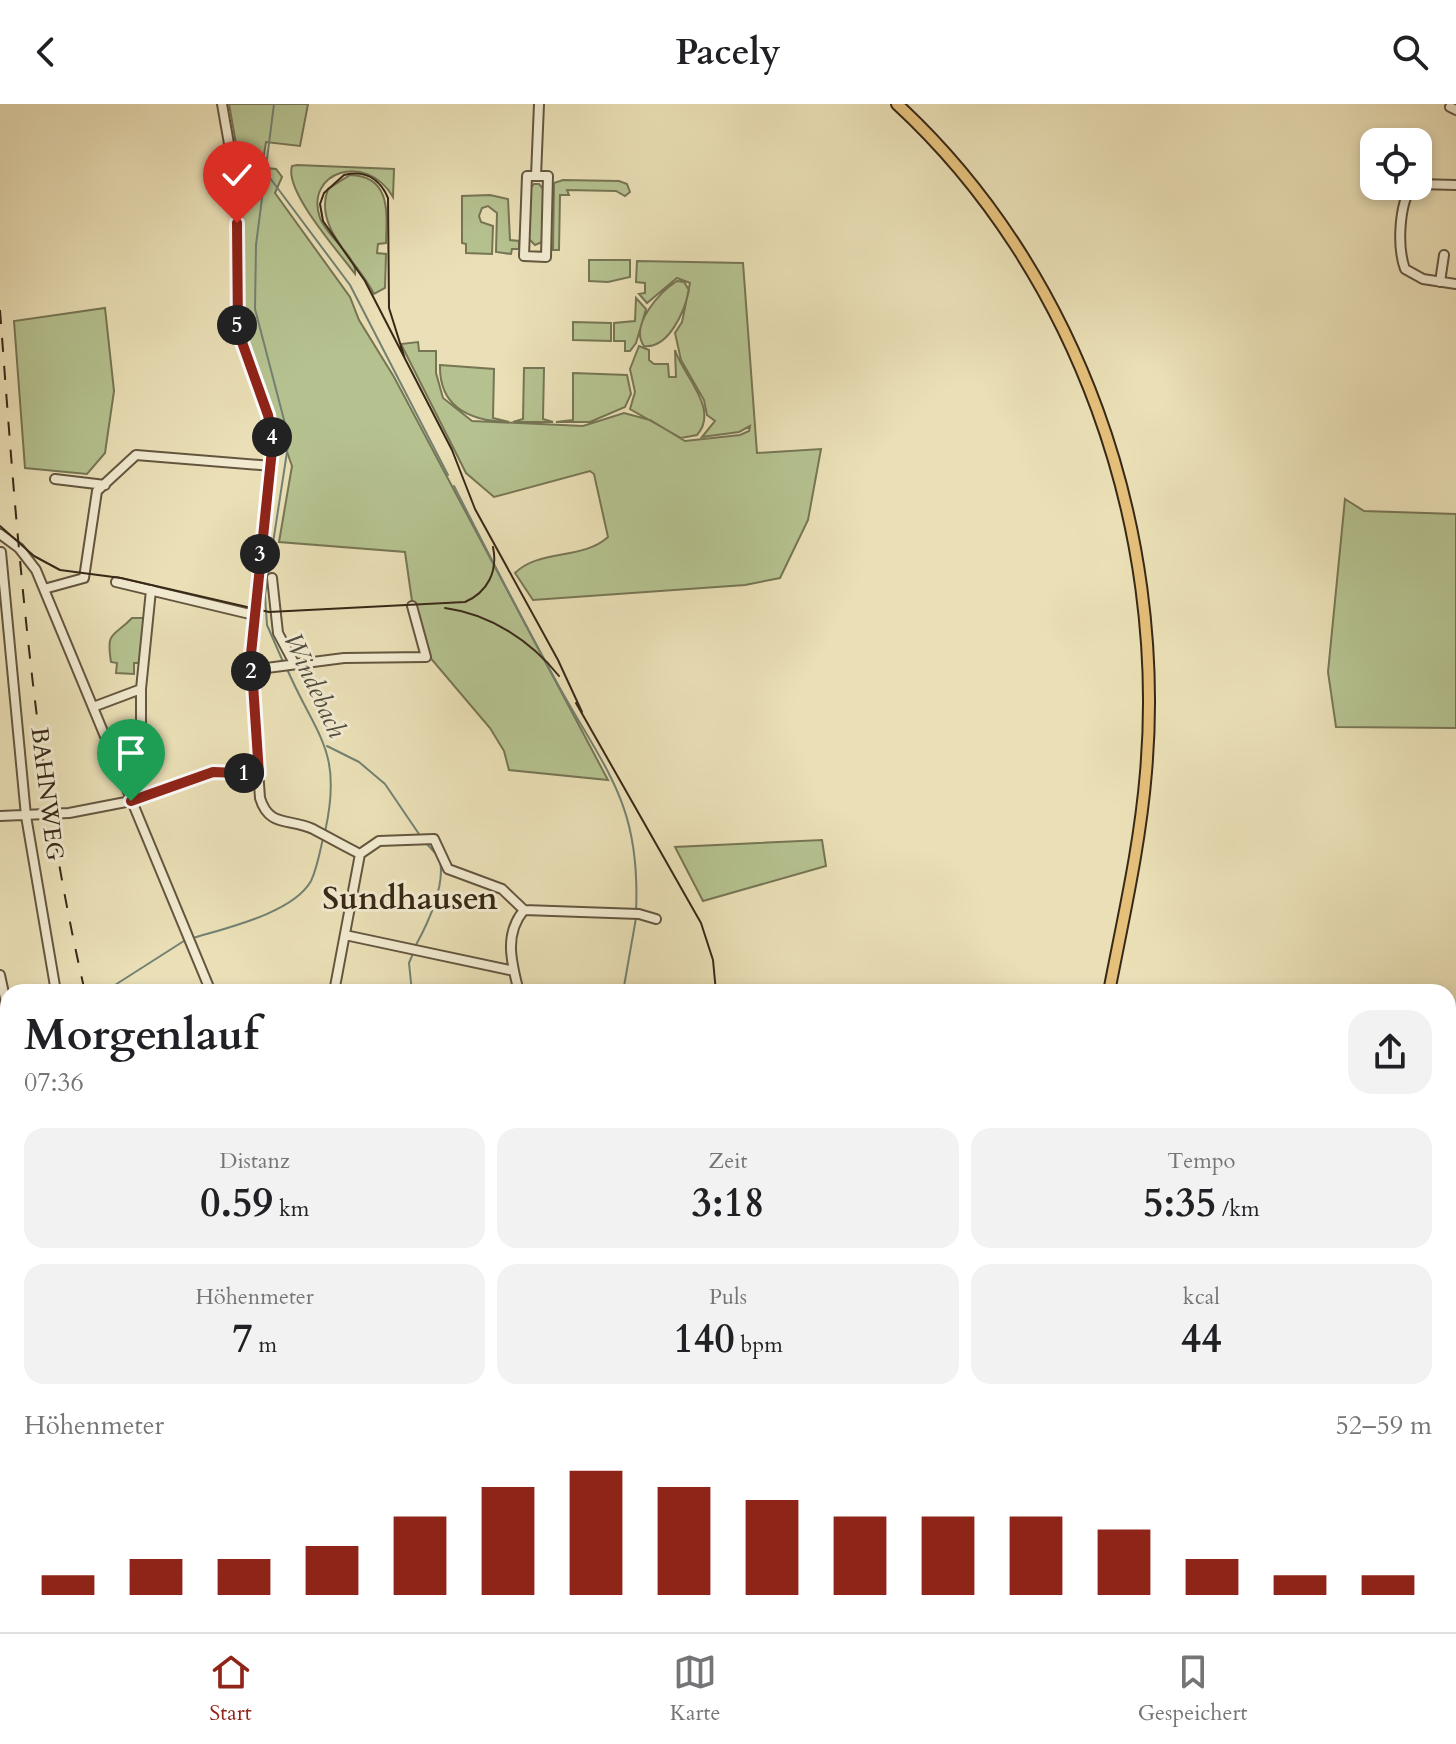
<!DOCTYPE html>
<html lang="de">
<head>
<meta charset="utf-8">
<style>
  body { margin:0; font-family:Cardo,serif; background:#f2f2f2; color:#202124; height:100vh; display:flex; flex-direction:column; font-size:30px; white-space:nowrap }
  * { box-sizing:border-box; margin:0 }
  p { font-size:26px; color:#757577 }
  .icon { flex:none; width:44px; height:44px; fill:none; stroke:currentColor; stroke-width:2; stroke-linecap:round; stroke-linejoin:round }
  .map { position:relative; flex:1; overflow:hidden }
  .panel { position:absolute; left:0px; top:880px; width:1456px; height:648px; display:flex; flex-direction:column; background:#fff; border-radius:24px 24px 0 0; box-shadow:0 4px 12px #0003 }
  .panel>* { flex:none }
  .buttons { position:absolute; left:1360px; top:24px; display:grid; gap:16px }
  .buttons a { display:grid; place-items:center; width:72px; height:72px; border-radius:16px; background:#fff; box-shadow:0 4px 12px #0003; font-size:40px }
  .pin { position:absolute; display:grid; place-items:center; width:68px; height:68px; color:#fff; margin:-82px -34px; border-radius:50% 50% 50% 0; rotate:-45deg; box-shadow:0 0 8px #0007 }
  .pin .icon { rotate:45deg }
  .km { position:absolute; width:40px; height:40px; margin:-20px; border-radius:50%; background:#222; color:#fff; font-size:22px; line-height:40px; text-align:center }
  .round { display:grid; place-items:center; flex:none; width:84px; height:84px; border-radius:24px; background:#f2f2f2 }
  .head { display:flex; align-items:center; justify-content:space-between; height:136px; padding:0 24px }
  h1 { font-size:44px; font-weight:700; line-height:60px }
  .metrics { display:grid; grid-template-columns:repeat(3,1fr); gap:12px; height:136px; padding:8px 24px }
  .metrics div { display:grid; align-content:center; border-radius:20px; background:#f2f2f2; text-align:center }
  .metrics b { font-size:40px; font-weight:700 }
  .metrics small { font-size:22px; font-weight:400 }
  .metrics p { font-size:22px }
  .chart { height:224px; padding:16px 24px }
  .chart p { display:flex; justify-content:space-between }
  .chart svg { width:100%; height:144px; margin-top:8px; stroke:#8f2418; stroke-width:6 }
  header { display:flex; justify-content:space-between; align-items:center; height:104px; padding:0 24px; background:#fff; font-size:36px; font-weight:700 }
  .dock { display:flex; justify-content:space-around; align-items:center; height:112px; border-top:2px solid #e0e0e0; background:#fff; font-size:22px; color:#757577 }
  .dock a { display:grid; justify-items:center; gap:4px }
  .dock .selected { color:#8f2418 }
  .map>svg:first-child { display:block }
  .green { fill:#b5c290; stroke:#767554; stroke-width:2 }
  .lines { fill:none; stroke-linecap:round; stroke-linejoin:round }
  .stream { stroke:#728172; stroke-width:2 }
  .minor-casing { stroke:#64563f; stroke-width:12 }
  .major-casing { stroke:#382817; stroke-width:14 }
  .minor { stroke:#f1ead0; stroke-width:8 }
  .major { stroke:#e5c07b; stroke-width:10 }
  .tram { stroke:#382817; stroke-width:2 }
  .rail { stroke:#382817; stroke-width:2; stroke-dasharray:14 14; stroke-linecap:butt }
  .route-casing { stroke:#fff; stroke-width:16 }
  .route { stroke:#8f2418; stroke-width:10 }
  .labels { text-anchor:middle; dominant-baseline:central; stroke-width:6; stroke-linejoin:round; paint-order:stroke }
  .street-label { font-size:24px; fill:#382817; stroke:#f1ead0 }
  .water-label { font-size:26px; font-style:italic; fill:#504d3d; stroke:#f1ead0 }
  .district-label { font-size:32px; font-weight:bold; fill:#382817; stroke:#f1ead0 }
</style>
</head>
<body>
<header><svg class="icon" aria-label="back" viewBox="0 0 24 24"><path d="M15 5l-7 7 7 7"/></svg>Pacely<svg class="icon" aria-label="search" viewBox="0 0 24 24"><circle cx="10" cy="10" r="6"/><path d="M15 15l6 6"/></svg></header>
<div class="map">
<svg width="1456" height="1528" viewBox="0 0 1456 1528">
  <rect width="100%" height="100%" fill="#eadfb6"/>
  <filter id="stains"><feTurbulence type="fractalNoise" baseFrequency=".0025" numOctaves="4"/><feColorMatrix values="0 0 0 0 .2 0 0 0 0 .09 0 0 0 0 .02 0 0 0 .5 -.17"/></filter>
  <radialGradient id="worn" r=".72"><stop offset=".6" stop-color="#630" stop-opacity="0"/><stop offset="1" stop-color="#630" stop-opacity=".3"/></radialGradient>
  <!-- green -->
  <path class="green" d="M229,0H308L300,42L266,38L264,51H238Z
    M297,61L394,65L393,93C366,47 304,68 320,114C326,132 358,153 355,170C339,148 284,87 292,62Z
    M245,62L276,65L282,73L275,89L350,193L359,216L394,273L608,676L509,666L504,647L490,624L428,551L412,497L405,448L279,438L292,362L241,218V78Z
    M350,71C391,72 387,108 386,139L378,140L377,149L386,150L385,184L374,190C357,156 313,124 328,85Z
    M563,76L619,77L627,80L630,88L625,92L616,87L567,86L569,91H560L559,146H553L554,79Z
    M534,80H539L545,87L542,138L535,141L528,134L530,84Z
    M490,91L508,95L510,136L519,137V145H512L511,150L496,148L497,109L488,102L482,104L479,112L481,118L493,122L492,150L466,149V140L462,139V92Z
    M589,156H630V173L608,178L589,177Z
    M637,157L743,159L757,349L821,345L808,416L780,474L745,481L533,496L515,469C539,445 583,456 608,433L594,370L590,367L494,393L466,369L401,240L418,238L419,247H436V269L443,294L472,317L583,322L624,309L650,316L685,337L740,331L749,327L750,322L739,328L702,333L715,317L707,311L704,296L681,256L675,229L682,218L690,179L677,174L647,199L639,190L645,189V179L636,178Z
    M677,177L684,178L689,186C685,206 669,245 644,242C629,221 660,188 677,177Z
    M636,194L646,205L636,239L630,247H625V237H614V219L635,217Z
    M105,204L114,287L105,349L87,370L25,364L14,217Z
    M573,218L611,219V237L573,236Z
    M639,242L649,246V256L654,260H668L669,273H676L675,246C683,272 720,305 697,331L681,334L630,305L635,288L630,265Z
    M440,261L494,265L493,314L509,318C472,317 439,305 440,261Z
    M524,264H544L543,315L553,318H513L523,315Z
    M573,269L627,271L631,290L625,303L590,318H556L573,316Z
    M1345,395L1364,407L1456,410V624L1336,623L1328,568Z
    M132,514H146L139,559H134V570L116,569L117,559L111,558C106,526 113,534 132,514Z
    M822,736L826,762L703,797L675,743Z
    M0,923H8V1046L0,1060Z
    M499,1520H533L537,1528H499Z"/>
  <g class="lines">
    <!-- stream -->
    <path class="stream" d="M274,0L256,141L255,205L289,335L265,491L267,521L284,560
      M267,70L350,181L448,371
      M454,382C487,447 521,513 556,577C605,667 641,698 636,808
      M287,565C317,634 343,646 325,728
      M327,642L359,658L385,680L421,733
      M425,738L437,751
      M193,834C226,824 293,809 311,777C317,764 320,748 323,734
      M416,841C428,819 445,782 440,756
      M104,888L187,835
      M412,888L409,859L414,847
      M623,888L636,814
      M0,912L8,911
      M0,1071L8,1051
      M495,1520L497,1528
      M918,1520L922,1528"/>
    <defs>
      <path id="minor" d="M222,0L237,85L238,227L268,311L273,336L251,566L260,694C269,724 290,714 313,725C328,733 344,742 360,750
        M1450,3L1456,6
        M527,72H548L546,153L524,152Z
        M536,72L539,0
        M1418,80L1456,81
        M1412,82C1399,100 1397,143 1405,165L1423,175L1456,180
        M1440,178L1444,151
        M55,375L105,381
        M0,430L19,444L36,466L211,888
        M1,448L26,712L56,888
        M272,474L278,529L294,559
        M116,478L254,511
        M44,485L84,474L97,387L136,351L272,362
        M251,566L344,554L426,553L412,502
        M93,603L141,585
        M111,646L141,634V585L151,486
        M0,712L69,709L131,697L213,668L259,670
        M360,750L379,737L434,735L448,765L502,785L524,806L639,810L656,815
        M345,831L514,867
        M0,871L7,903
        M334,888L360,750
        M519,888C512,860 503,831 524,806
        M411,1520V1528
        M631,1520L636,1528"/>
      <path id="major" d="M897,0C1078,167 1167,425 1146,668C1140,742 1123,815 1109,888
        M979,1528L981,1520"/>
    </defs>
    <!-- minor casing -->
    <use href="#minor" class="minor-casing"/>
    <!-- major casing -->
    <use href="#major" class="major-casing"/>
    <!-- minor -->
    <use href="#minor" class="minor"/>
    <!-- major -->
    <use href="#major" class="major"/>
    <!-- tram -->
    <path class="tram" d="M405,255L389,204L388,94C380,75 365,66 344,71L324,89L320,100L323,117L365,177L452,346L475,405L558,556L582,608
      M0,422L34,452L60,466L121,474L269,508L465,498C488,488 498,467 493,443
      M445,504C490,510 531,537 559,572
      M576,599L701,819L713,856L716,888
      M1448,1500L1456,1505"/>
    <!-- rail -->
    <path class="rail" d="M0,206C17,435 33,663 85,888
      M245,1520L247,1528"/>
  </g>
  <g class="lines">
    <defs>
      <path id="route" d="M131,697L213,668L259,670L251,550L273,336L268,311L238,227L237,119"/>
    </defs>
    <!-- route casing -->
    <use href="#route" class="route-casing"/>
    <!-- route -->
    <use href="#route" class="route"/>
  </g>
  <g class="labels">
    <!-- street labels -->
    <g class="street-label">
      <text transform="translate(47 690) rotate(83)">BAHNWEG</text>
    </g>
    <!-- water labels -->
    <g class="water-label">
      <text transform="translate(315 581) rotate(65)">Windebach</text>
    </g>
    <!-- district labels -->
    <g class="district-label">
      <text x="410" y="795">Sundhausen</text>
    </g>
  </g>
  <rect width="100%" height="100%" filter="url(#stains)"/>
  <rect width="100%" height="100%" fill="url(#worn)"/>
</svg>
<div class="buttons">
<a><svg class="icon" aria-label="locate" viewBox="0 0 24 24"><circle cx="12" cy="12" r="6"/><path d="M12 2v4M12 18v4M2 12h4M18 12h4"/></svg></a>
</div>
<div class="pin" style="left:131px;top:697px;background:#1e9e55"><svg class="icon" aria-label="arrive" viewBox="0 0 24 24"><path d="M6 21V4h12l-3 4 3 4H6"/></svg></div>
<div class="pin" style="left:237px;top:119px;background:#d93025"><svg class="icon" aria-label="check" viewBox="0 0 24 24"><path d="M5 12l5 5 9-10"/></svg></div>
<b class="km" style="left:244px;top:669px">1</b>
<b class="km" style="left:251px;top:567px">2</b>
<b class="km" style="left:260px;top:450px">3</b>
<b class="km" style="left:272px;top:333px">4</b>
<b class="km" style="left:237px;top:221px">5</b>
<section class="panel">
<div class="head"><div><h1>Morgenlauf</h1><p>07:36</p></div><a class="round"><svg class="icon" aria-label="share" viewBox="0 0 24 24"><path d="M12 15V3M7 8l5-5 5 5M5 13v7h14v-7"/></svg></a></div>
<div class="metrics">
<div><p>Distanz</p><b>0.59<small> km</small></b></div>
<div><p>Zeit</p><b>3:18</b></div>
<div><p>Tempo</p><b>5:35<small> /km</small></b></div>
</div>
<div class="metrics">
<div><p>Höhenmeter</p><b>7<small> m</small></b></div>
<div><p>Puls</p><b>140<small> bpm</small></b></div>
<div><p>kcal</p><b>44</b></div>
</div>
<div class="chart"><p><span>Höhenmeter</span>52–59 m</p>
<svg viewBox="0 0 160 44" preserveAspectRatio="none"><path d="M5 44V38M15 44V33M25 44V33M35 44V29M45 44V20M55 44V11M65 44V6M75 44V11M85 44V15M95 44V20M105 44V20M115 44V20M125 44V24M135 44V33M145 44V38M155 44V38"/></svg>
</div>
</section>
</div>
<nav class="dock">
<a class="selected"><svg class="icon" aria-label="home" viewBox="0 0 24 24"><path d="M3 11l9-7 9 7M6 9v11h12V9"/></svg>Start</a>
<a><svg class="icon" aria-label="map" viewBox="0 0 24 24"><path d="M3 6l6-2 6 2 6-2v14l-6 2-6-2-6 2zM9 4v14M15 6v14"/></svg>Karte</a>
<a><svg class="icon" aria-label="saved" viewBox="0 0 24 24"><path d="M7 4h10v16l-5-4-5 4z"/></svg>Gespeichert</a>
</nav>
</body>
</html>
